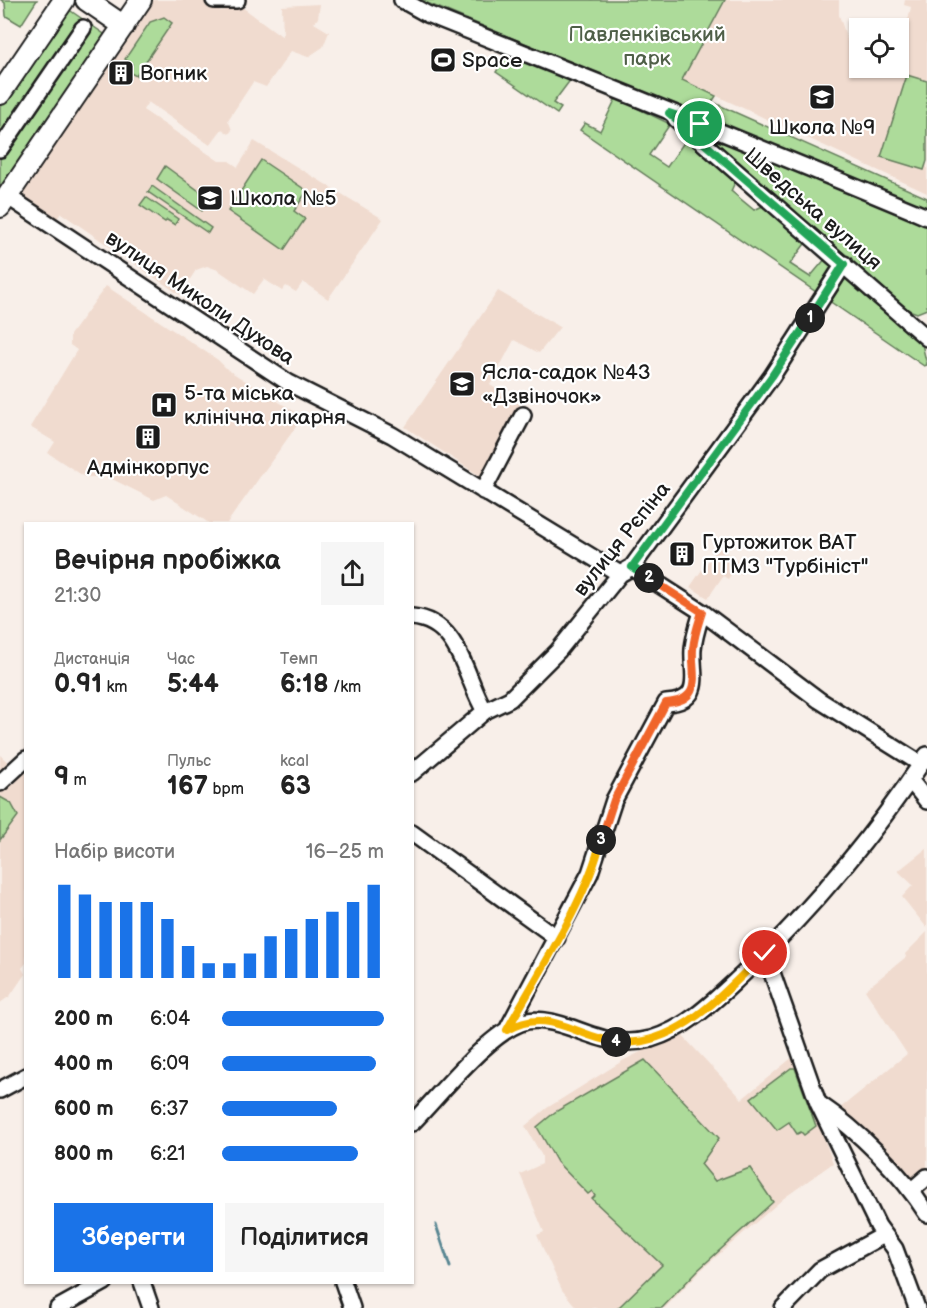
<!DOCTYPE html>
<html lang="uk">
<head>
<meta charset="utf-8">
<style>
  body { margin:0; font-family:"Balsamiq Sans",sans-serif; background:#f6f6f6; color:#222; height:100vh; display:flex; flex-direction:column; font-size:22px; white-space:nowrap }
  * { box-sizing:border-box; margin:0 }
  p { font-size:20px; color:#767676 }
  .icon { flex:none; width:33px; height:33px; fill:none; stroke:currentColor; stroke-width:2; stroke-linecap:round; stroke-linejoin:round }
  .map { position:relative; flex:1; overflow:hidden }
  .side { position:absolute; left:24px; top:522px; width:390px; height:762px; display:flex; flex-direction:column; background:#fff; border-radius:0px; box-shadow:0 2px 4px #0004 }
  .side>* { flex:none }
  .controls { position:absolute; left:849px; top:18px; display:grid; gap:12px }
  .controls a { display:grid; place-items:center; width:60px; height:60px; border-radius:0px; background:#fff; box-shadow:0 2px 4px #0004; font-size:30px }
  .pin { position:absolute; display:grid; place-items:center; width:51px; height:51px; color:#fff; margin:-26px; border:3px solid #fff; border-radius:50%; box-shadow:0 2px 6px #0007 }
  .km { position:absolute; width:30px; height:30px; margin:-15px; border-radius:50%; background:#222; color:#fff; font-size:16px; line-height:30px; text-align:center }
  .round { display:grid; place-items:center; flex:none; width:63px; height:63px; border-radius:0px; background:#f6f6f6 }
  .summary { display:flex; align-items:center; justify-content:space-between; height:102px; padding:0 30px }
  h1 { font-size:27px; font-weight:700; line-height:45px }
  .figures { display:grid; grid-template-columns:repeat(3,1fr); gap:9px; height:102px; padding:6px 30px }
  .figures div { display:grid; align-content:center }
  .figures b { font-size:26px; font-weight:700 }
  .figures small { font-size:16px; font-weight:400 }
  .figures p { font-size:16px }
  .chart { height:168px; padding:12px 30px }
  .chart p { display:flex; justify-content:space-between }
  .chart svg { width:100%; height:108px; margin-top:6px; stroke:#1a73e8; stroke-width:6 }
  .cta { display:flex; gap:12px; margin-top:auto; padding:12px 30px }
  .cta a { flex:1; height:69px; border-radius:0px; background:#1a73e8; color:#fff; font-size:24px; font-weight:700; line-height:69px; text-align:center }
  .cta a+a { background:#f6f6f6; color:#222 }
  ul { padding:0 30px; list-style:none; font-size:20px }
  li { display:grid; grid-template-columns:96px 72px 1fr; align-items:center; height:45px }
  li i { height:15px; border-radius:8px; background:#1a73e8 }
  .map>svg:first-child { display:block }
  .built { fill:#f0dbcf }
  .green { fill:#addb9a; stroke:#647c5b; stroke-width:1.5 }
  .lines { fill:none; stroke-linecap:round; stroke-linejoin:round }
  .stream { stroke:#598692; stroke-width:3 }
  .minor-casing { stroke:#1c1c1c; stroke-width:20 }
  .major-casing { stroke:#1c1c1c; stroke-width:24 }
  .minor { stroke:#fff; stroke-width:15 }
  .major { stroke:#fff; stroke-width:20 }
  .split-1-casing { stroke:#fff; stroke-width:12 }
  .split-2-casing { stroke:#fff; stroke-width:12 }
  .split-3-casing { stroke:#fff; stroke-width:12 }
  .split-4-casing { stroke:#fff; stroke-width:12 }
  .split-5-casing { stroke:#fff; stroke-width:12 }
  .split-1 { stroke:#22a559; stroke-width:8 }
  .split-2 { stroke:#22a559; stroke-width:8 }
  .split-3 { stroke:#f0652b; stroke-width:8 }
  .split-4 { stroke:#f5b400; stroke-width:8 }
  .split-5 { stroke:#f5b400; stroke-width:8 }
  .labels { text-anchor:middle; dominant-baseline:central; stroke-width:4.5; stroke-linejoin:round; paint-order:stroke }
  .park-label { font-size:21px; fill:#4f5f48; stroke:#fff }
  .poi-label { font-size:21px; fill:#1c1c1c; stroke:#fff; text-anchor:start }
  .street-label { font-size:21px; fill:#1c1c1c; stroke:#fff }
</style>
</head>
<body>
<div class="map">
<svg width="927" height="1308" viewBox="0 0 927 1308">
  <rect width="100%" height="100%" fill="#f8efe9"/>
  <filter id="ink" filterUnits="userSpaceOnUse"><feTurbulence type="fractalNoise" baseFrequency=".0167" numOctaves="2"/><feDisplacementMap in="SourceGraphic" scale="12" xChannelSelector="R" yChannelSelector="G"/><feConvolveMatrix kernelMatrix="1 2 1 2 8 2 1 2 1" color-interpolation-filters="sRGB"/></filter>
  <g filter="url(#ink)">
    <!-- built -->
    <path class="built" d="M152,0H204L221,11L242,7L283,37L282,6L320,4L318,18L314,23L329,32L323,47L308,57L291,51L266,87L253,82L228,120L232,130L229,134L222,129L210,145L148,102L143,110L219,161H229L238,167L254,141L383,219L328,299L303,282L296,292L286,286L282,291L264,279L253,294L218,270L207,266L196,270L180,295L61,213L56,220L24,197V188L28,181Z
      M725,0H839V15L848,42H859L860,68H898V28L887,27L907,25L911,7L904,5L905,0H927V193L682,80Z
      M106,286L218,360L228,370L303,417L227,523H209L166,495L154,500L108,477H85L48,453L55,442L30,427L77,350L70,345V335Z
      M498,291L560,327L539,353L514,340L490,385L520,404L517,411L520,413L483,478L405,427Z
      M718,547L746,567L741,575L734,570L728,579L723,576L708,598L690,587Z
      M0,755L13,767H26V963L22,968L25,974L10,996L0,1003Z
      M927,848V928L902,897L913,885L898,871Z
      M927,932V1171L911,1180L858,1123L839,1109L907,1054L865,990L906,957L905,954Z
      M680,1033L742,1099L794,1056L833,1163L784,1198L701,1270L665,1308H577L562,1290L537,1235L544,1232L520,1174L542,1164V1156L525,1126L547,1108L624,1060Z"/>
    <!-- green -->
    <path class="green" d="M1,0H37L21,25L6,16L5,3Z
      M420,0H725L682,80L716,96L712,102L927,198V209Z
      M68,9L107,36L0,194V108Z
      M164,17L172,23L136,76L127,71L132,64L125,59L150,22Z
      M508,54L571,79L553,103L561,108L557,114L496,72Z
      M907,75L927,81V161L924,170L881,157Z
      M616,98L670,124L649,155L667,167L687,138L736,180L731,191L754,210L765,205L807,241L790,264L810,277L826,258L922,344L927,365L924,366L580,130L585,123L600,131Z
      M713,135L927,222V309L917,313L906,309L710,139Z
      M261,160L307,191L294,211L305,219L284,250L228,211Z
      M165,166L210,199L202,211L157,179Z
      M152,186L211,228L208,233L148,192Z
      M146,197L178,219L175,225L167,220L165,222L140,205Z
      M0,797L11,803L18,816L0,840Z
      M645,1060L719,1138L701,1164L715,1181L750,1168L773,1202L698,1270L662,1308H618L662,1265L592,1199L595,1196L592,1191L588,1194L557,1162L537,1127L555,1112Z
      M791,1068H795L816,1126L804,1135L801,1132L797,1134L789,1122L777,1130L751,1098Z"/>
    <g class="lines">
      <!-- stream -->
      <path class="stream" d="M436,1225L450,1267"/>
      <defs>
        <path id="minor" d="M214,0H237
          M402,0L427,14C594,81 761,147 927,217
          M676,119L927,338
          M0,149L83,28
          M7,196L289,383L392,435L620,574
          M483,491L523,415
          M632,567L702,612
          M412,617C461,621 465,680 485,711
          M412,773L485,711L510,699L558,651L620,574L632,567L772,376L844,264
          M910,780L927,801
          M0,783L26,759
          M412,833L557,938
          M765,953L818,1103L878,1226L895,1249L917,1308
          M507,1030L590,873L614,800L666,703C705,701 691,674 693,649C694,636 698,625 702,612L819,700L921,764
          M0,1090L26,1076
          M818,1103C858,1130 901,1173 927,1214
          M412,1123C439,1096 491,1029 527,1021C541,1018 558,1023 572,1028C599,1038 621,1047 651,1039C688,1028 715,1000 743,974C813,909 874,835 927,755
          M911,1191L927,1177
          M142,1282L151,1308
          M343,1282L352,1308
          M58,1308L105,1282
          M783,1308L820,1270L884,1235"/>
        <path id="major" d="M86,0L124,26
          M0,94L64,0
          M0,207L141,0"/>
      </defs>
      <!-- minor casing -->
      <use href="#minor" class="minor-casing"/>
      <!-- major casing -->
      <use href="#major" class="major-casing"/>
      <!-- minor -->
      <use href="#minor" class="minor"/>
      <!-- major -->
      <use href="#major" class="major"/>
    </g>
  </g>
  <g class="lines" filter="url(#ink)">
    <defs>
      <path id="split-1" d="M700,124L669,113L844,264L810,318"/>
      <path id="split-2" d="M649,578L632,567L772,376L810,318"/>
      <path id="split-3" d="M601,840L614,800L666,703C705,700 691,674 693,649C694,636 698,625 702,612L649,578"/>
      <path id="split-4" d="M601,840C587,900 537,975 507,1030C549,1006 576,1037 616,1042"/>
      <path id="split-5" d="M616,1042C678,1049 725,991 765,953"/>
    </defs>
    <!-- split-1 casing -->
    <use href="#split-1" class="split-1-casing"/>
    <!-- split-2 casing -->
    <use href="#split-2" class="split-2-casing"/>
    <!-- split-3 casing -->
    <use href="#split-3" class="split-3-casing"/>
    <!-- split-4 casing -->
    <use href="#split-4" class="split-4-casing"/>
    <!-- split-5 casing -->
    <use href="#split-5" class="split-5-casing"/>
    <!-- split-1 -->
    <use href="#split-1" class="split-1"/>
    <!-- split-2 -->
    <use href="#split-2" class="split-2"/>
    <!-- split-3 -->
    <use href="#split-3" class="split-3"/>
    <!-- split-4 -->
    <use href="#split-4" class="split-4"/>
    <!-- split-5 -->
    <use href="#split-5" class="split-5"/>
  </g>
  <!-- icons -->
  <defs>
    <symbol id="stadium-square" viewBox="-11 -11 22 22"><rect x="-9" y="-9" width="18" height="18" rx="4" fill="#1c1c1c" stroke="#fff"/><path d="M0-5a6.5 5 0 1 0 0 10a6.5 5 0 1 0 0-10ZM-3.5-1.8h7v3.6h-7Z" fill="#fff"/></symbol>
    <symbol id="building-square" viewBox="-11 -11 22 22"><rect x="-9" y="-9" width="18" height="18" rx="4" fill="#1c1c1c" stroke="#fff"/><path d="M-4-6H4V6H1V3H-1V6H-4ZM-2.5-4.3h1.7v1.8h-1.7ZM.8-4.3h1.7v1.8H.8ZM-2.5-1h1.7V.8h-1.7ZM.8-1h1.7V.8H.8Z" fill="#fff"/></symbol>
    <symbol id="school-square" viewBox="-11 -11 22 22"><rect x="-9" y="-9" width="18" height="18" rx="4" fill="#1c1c1c" stroke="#fff"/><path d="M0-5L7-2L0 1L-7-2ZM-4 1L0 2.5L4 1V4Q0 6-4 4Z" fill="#fff"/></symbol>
    <symbol id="hospital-square" viewBox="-11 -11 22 22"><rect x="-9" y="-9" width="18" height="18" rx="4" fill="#1c1c1c" stroke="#fff"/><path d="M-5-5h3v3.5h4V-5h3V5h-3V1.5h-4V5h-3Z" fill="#fff"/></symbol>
  </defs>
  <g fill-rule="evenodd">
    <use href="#stadium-square" x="428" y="45" width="30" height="30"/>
    <use href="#building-square" x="106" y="58" width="30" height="30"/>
    <use href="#school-square" x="807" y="82" width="30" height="30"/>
    <use href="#school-square" x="195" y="183" width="30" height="30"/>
    <use href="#school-square" x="447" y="369" width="30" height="30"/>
    <use href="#hospital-square" x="149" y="390" width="30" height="30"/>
    <use href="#building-square" x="133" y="422" width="30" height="30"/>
    <use href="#building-square" x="667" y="539" width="30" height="30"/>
  </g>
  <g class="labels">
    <!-- park labels -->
    <g class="park-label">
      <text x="647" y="34">Павленківський<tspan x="647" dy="24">парк</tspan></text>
    </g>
    <!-- poi labels -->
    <g class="poi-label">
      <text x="462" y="60">Space</text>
      <text x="140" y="73">Вогник</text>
      <text x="822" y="127" text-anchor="middle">Школа №9</text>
      <text x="230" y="198">Школа №5</text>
      <text x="482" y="372">Ясла-садок №43<tspan x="482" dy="24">«Дзвіночок»</tspan></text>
      <text x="184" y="393">5-та міська<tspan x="184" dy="24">клінічна лікарня</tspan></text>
      <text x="148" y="467" text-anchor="middle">Адмінкорпус</text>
      <text x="702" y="542">Гуртожиток ВАТ<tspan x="702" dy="24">ПТМЗ "Турбініст"</tspan></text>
    </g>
    <!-- street labels -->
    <g class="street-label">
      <text transform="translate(813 209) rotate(41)">Шведська вулиця</text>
      <text transform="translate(200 298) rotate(34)">вулиця Миколи Духова</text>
      <text transform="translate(622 539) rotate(-51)">вулиця Рєпіна</text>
    </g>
  </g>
</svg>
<div class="controls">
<a><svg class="icon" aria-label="locate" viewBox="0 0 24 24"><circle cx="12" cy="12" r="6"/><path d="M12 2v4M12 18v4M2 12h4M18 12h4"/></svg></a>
</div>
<div class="pin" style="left:700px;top:124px;background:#1e9e55"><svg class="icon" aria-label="arrive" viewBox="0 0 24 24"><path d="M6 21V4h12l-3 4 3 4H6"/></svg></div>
<div class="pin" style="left:765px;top:953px;background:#d93025"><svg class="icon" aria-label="check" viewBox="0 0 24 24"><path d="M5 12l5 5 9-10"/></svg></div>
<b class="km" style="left:810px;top:318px">1</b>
<b class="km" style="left:649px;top:578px">2</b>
<b class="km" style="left:601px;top:840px">3</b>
<b class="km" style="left:616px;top:1042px">4</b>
<section class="side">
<div class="summary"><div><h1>Вечірня пробіжка</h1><p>21:30</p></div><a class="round"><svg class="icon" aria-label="share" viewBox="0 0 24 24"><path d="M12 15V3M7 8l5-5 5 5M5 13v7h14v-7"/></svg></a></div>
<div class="figures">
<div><p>Дистанція</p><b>0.91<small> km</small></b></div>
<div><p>Час</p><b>5:44</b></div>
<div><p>Темп</p><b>6:18<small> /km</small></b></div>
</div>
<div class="figures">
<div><b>9<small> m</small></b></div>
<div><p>Пульс</p><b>167<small> bpm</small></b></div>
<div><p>kcal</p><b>63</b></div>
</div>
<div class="chart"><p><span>Набір висоти</span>16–25 m</p>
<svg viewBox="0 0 160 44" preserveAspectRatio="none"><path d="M5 44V6M15 44V10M25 44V13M35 44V13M45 44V13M55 44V20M65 44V31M75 44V38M85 44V38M95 44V34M105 44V27M115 44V24M125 44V20M135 44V17M145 44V13M155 44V6"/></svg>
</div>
<ul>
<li><b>200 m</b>6:04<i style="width:100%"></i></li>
<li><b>400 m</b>6:09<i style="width:95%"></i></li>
<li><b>600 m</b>6:37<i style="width:71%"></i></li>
<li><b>800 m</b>6:21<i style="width:84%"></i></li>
</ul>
<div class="cta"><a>Зберегти</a><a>Поділитися</a></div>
</section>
</div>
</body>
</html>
